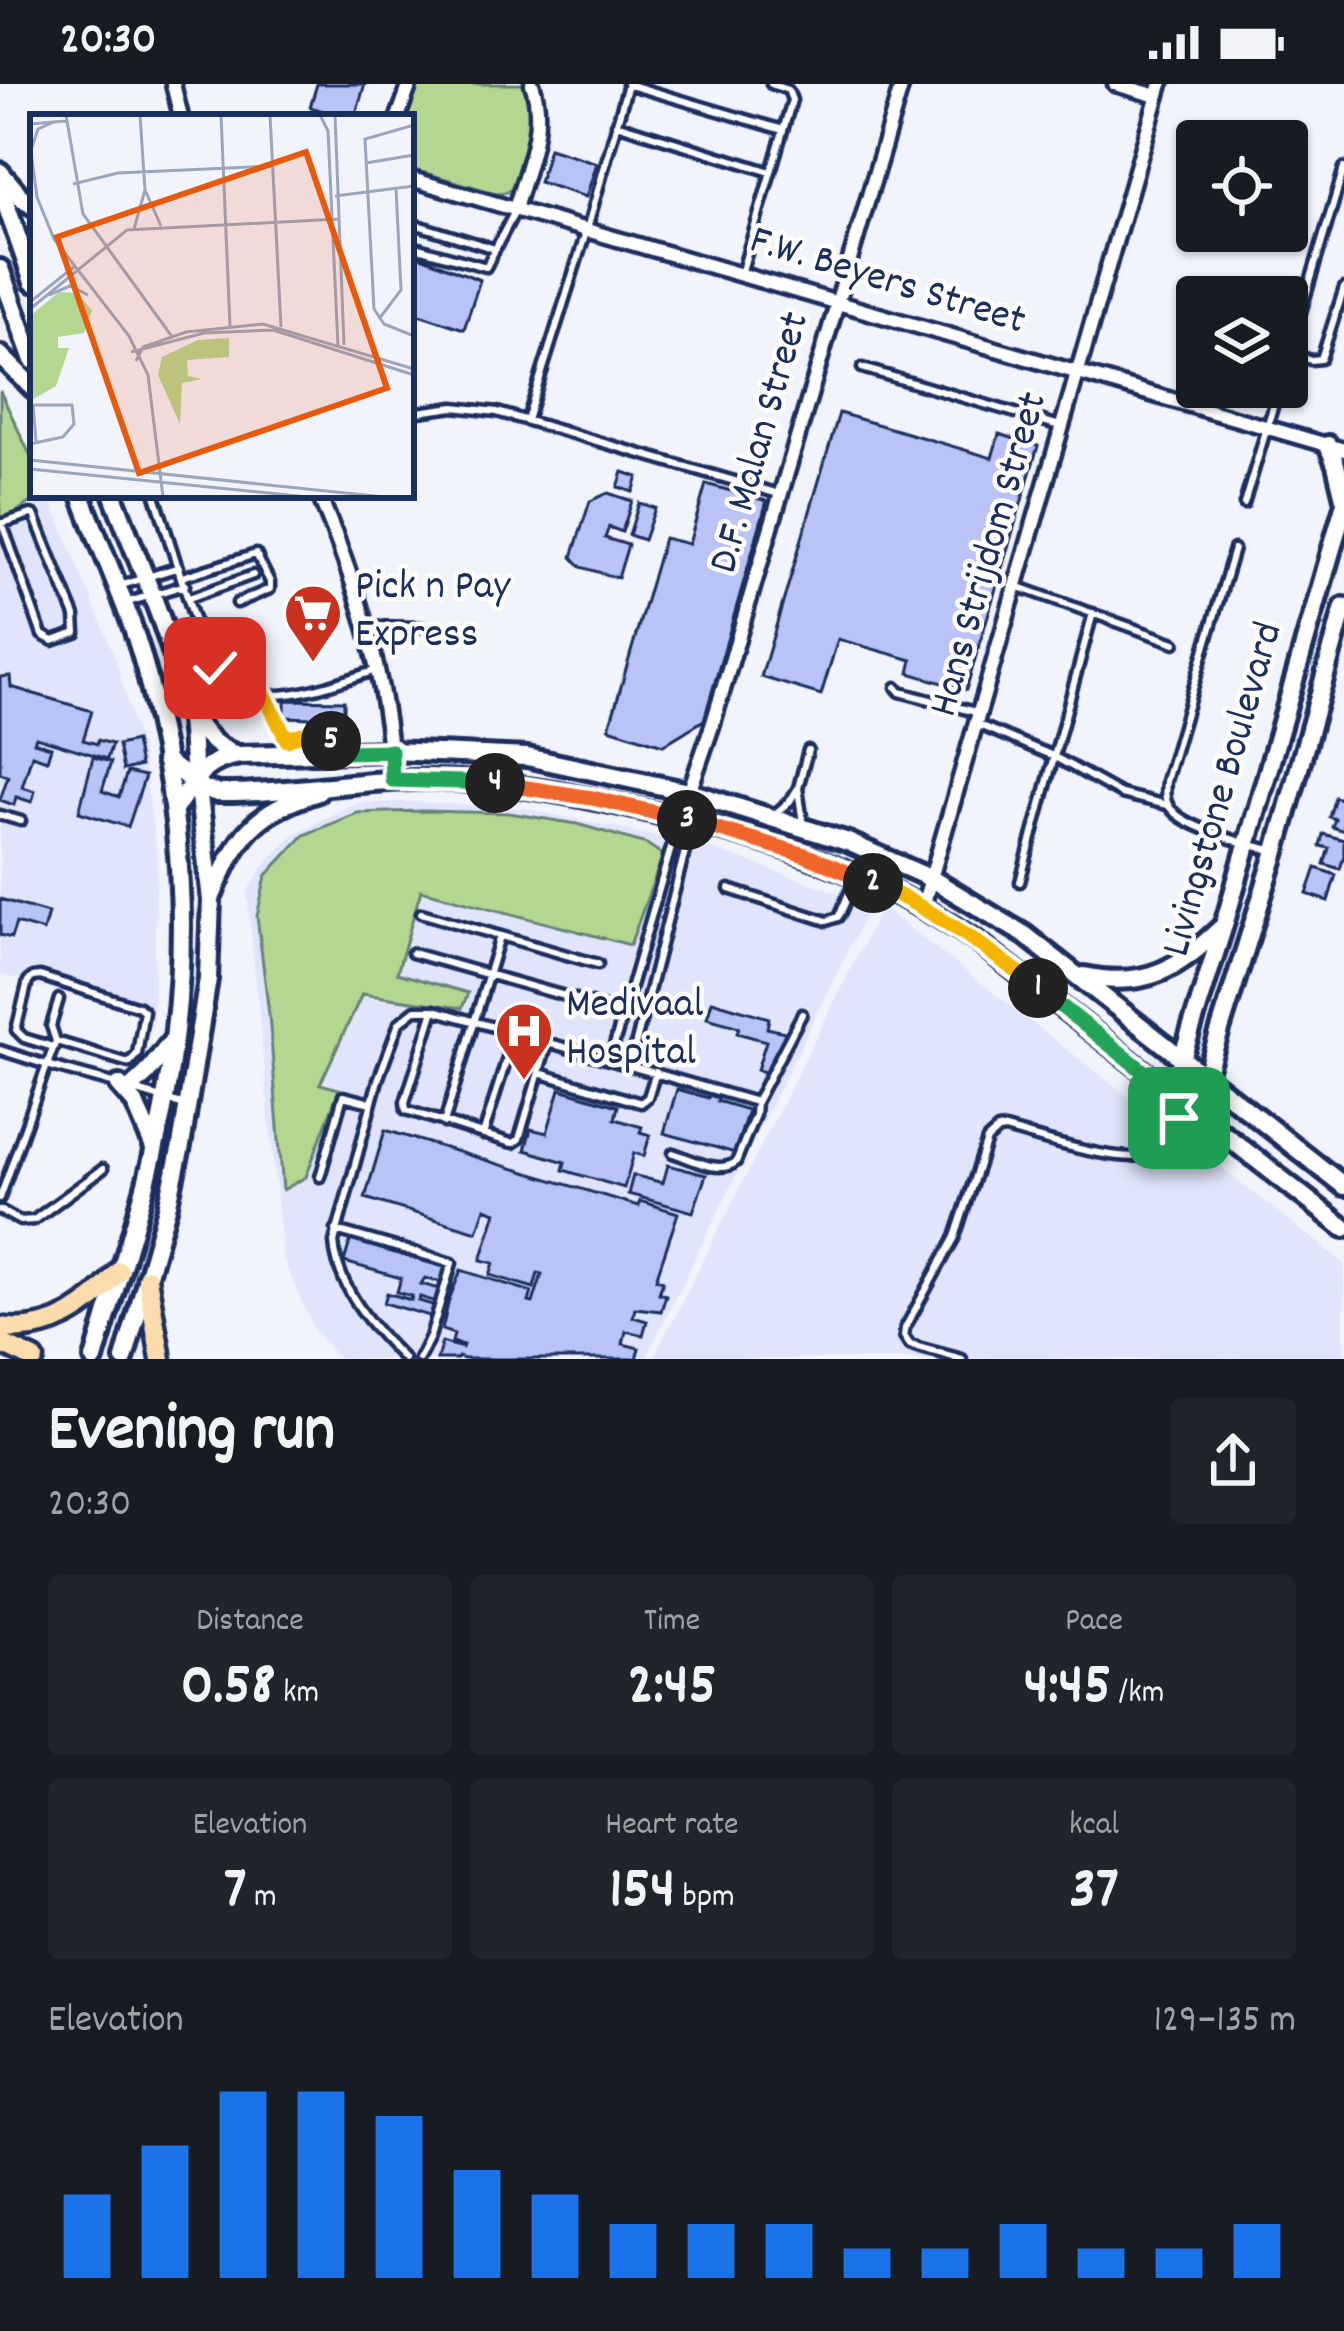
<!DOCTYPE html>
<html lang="en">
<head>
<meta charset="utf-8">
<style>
  body { margin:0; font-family:Dekko,sans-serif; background:#20242c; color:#f1f3f6; height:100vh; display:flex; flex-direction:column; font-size:45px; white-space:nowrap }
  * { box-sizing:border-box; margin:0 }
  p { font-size:39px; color:#9ea1a6 }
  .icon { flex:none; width:66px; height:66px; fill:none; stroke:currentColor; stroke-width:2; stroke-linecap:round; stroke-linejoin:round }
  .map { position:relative; height:1275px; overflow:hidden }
  .drawer { display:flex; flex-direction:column; background:#171b24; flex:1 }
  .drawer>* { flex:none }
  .tools { position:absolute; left:1176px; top:36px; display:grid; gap:24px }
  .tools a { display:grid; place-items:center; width:132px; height:132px; border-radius:12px; background:#171b24; box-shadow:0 3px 9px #0004; font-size:60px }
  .pin { position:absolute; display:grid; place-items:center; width:102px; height:102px; color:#fff; margin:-51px; border-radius:24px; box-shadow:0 6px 18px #0006 }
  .km { position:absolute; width:60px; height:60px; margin:-30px; border-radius:50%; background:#222; color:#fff; font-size:33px; line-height:60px; text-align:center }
  .round { display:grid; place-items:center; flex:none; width:126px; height:126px; border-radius:12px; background:#20242c }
  .headline { display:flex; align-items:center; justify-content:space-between; height:204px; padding:0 48px }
  h1 { font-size:66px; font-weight:700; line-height:90px }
  .metrics { display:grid; grid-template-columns:repeat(3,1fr); gap:18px; height:204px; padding:12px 48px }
  .metrics div { display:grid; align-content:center; border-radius:12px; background:#20242c; text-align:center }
  .metrics b { font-size:60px; font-weight:700 }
  .metrics small { font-size:33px; font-weight:400 }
  .metrics p { font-size:33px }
  .chart { height:336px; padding:24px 48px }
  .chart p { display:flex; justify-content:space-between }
  .chart svg { width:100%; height:216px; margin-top:12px; stroke:#1a73e8; stroke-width:6 }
  .status { display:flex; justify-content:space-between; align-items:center; height:84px; padding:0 60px; background:#171b24; direction:ltr }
  .status svg { height:33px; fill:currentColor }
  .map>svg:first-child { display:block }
  .built { fill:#e0e5fb }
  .green { fill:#b4d691; stroke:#688278; stroke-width:3 }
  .building { fill:#b9c3f5; stroke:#1b2f5e; stroke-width:3 }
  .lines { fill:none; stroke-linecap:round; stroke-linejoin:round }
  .lane-casing { stroke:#1b2f5e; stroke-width:15 }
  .street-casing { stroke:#1b2f5e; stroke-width:21 }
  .secondary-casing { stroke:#1b2f5e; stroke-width:26 }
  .primary-casing { stroke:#1b2f5e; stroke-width:27 }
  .lane { stroke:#fff; stroke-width:6 }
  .street { stroke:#fff; stroke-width:12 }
  .secondary { stroke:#fff; stroke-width:16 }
  .primary { stroke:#fcdcac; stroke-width:18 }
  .split-1-casing { stroke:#fff; stroke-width:24 }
  .split-2-casing { stroke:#fff; stroke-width:24 }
  .split-3-casing { stroke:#fff; stroke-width:24 }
  .split-4-casing { stroke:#fff; stroke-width:24 }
  .split-5-casing { stroke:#fff; stroke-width:24 }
  .split-6-casing { stroke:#fff; stroke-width:24 }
  .split-1 { stroke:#22a559; stroke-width:15 }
  .split-2 { stroke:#f5b400; stroke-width:15 }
  .split-3 { stroke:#f0652b; stroke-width:15 }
  .split-4 { stroke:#f0652b; stroke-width:15 }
  .split-5 { stroke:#22a559; stroke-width:15 }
  .split-6 { stroke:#f5b400; stroke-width:15 }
  .labels { text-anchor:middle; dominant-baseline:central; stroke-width:9; stroke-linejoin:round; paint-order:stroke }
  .street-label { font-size:42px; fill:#1b2f5e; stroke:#fff }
  .poi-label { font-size:42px; fill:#1b2f5e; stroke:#fff; text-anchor:start }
  .inset-road { fill:none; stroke:#9ba5bd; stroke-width:3 }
  .view { fill:#e8590c; fill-opacity:0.15; stroke:#e8590c; stroke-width:6 }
  .inset-edge { fill:none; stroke:#1b2f5e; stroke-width:6 }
</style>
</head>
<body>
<div class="status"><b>20:30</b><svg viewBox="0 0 49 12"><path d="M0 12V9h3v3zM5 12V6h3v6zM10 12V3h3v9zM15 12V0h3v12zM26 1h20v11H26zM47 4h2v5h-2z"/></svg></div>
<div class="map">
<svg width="1344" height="1275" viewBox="0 0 1344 1275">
  <rect width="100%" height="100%" fill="#f1f3fd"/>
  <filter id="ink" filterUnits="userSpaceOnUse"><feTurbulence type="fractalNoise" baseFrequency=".00833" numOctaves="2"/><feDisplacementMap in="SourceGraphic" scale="24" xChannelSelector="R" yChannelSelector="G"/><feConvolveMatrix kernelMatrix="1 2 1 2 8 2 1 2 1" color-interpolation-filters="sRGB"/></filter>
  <g filter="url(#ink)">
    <!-- built -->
    <path class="built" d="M49,411L113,568L142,669L157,770L153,934L0,890V446Z
      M409,718L522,724L700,761L871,820L645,1275H338L314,1245L283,1175L247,808L266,779L296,749L355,719Z
      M882,823L1344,1179V1275H653Z"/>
    <!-- green -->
    <path class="green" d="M416,0H525L534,38L517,98L507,108L499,110L411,85V33H405Z
      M0,307L33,377V411H40L0,440Z
      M422,727L509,729L577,740L647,760L663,771L630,861L421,806L397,889L468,909L462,924L362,910L320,1000L339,1005L306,1093L283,1106L269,930L257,832L266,792L304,751L357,729Z"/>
    <!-- building -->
    <path class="building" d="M317,0H365L355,33H345L310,23Z
      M549,64L597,79L586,113L539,98Z
      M411,169L480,196L464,245L419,230L411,255Z
      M839,329L992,374L999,350L1038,362L966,606L909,589L912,576L838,555L821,611L761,593Z
      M623,388L638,393L633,408L618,403Z
      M706,400L767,417L704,636L663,661L609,644L664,454L689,460Z
      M608,409L632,417L622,448L609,443L605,454L628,461L618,494L581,483L572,473L590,417Z
      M639,419L655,424L644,456L629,451Z
      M10,592L11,603L92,627L83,656L97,660L98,656L112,660L107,675L36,653L34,658L51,663L47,676L32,671L22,703L35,707L32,718L16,713L14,721L0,716L8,692L0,689V593Z
      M285,616L344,617V635L285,633Z
      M135,657L140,682L123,686L118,661Z
      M93,673L111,678L102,707L119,713L127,688L145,692L128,743L79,728Z
      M1335,713L1344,716V747L1332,743L1335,735L1329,733Z
      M1323,750L1344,756V772L1340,785L1324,780L1329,764L1320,762Z
      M1316,784L1336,791L1328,817L1307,810Z
      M0,815L48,829L43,847L16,839L11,854L0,851Z
      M712,917L769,934L767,944L785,948L773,990L757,986L766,957L737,949L739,943L707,934Z
      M560,1005L618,1022L615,1035L642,1043L640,1048L650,1051L644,1072L634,1069L624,1104L563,1086L565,1078L525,1066L531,1045L547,1049Z
      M677,1005L708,1014L709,1011L718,1014L717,1017L748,1026L735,1069L664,1049Z
      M385,1046L638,1122L640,1117L678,1129L656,1195L663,1197L659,1209L666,1211L661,1227L635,1224L633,1233L647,1237L643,1251L626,1247L623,1260L639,1264L636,1275H464L458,1273L457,1275H437L442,1258L462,1264L463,1261L452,1258L454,1250L442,1246L449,1216L461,1186L532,1208L529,1218L533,1219L542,1190L538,1189L534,1204L490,1191L494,1179L481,1176L496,1128L485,1124L477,1148L365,1114Z
      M668,1081L706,1091L693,1128L628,1110L633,1091L663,1099Z
      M351,1154L449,1182L444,1199L425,1194L421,1200L440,1205L436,1218L420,1213L419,1217L436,1222L433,1233L384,1219L387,1209L411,1216L412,1212L397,1208L401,1194L344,1178Z"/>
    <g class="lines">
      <defs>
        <path id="lane" d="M627,0L783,46
          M616,40L771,88
          M411,139L495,165
          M411,162L486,183L514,129
          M741,190L792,16L788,6L771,0
          M1289,269L1311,276L1321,275L1344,204
          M1287,275L1344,84
          M862,284L1060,342
          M411,329L454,323L497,328L779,410
          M527,336L587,145L628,0
          M155,411L202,560C235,642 315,605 377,586
          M1244,420L1279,303
          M0,440L31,430L34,431L75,532L76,549L53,557L42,551L2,439
          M1234,465L1166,697C1165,708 1164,718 1172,726C1186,744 1252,762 1276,767
          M182,493L256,470L270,498V505L237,519
          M119,502L179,483
          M1019,503L1175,559
          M189,514L253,491
          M125,519L185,501
          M367,542L421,543
          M896,603L900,608L979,629
          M265,612L288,656
          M979,641L1053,672L1121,710L1167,721
          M281,663C299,645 317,646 337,662
          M775,730L790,717L798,704
          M0,731L21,737
          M803,739L798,704L808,666
          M1020,798L1093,529
          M729,805L827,837L838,833L841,828L856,793
          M421,829L598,880
          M412,869L622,928
          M434,926L405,1018L406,1026L508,1058L513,1059L519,1055L548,958
          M56,957L51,942L59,915
          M0,966L47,981L56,957L129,979L137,970L144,927L139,923L40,892L33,893L28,897L16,946L24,954L53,963
          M610,975L679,736
          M630,981L698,717
          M539,989L641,1019L648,1013L656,988
          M134,1006L185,1021
          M756,1018L802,930
          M444,1039L500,852
          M483,1051L515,948
          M320,1093L343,1012L371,1019
          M0,1114L47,981L116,1000
          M0,1126L20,1137L34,1136L103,1085
          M336,1146L452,1179L430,1253L419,1275
          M404,1275C373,1244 337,1204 334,1158L378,996L399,939L415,926H434L756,1018L755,1031L736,1078C719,1091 692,1075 673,1069
          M962,1275L910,1261L904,1252L905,1244L955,1153L987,1056L998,1046L1005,1045C1033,1052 1132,1085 1153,1068C1169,1056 1174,1037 1192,1027"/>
        <path id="street" d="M173,0L181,33
          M1115,0L1157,12
          M398,33L410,0
          M411,95L1344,366
          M515,125C526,85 547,41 532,0
          M319,411C357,501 388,598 392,696
          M680,735L713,639L902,0
          M923,822L1161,0"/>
        <path id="secondary" d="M0,88L22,114L33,122
          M0,103L33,198
          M0,185L33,276
          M0,271L33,304
          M1328,361L1336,381L1344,414
          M81,411C102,468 129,524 145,583C189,745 193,899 155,1063C139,1135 114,1205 94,1275
          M113,411C139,480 170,548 187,621C195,651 189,683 199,712L211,816L208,895L181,1062L167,1124L124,1275
          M189,627C202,647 212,662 235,670
          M165,677L204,705L218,709C291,710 364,694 437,696C511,698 583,712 655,729C769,755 879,791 977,857L1344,1144
          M174,726C194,697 202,676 240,671L391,667L527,673L689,708L848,758L932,795L1025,851L1344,1102
          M213,810C238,750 255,728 318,708
          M1084,892C1146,905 1177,885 1221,844
          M119,1001L135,1019L154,1064
          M131,1004L147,989L173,956
          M1171,1009L1224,841L1344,422
          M1195,1026L1276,767L1344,523"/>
        <path id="primary" d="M147,1194L161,1275
          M0,1243C49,1251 89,1224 119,1187
          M0,1259L34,1275"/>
      </defs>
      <!-- lane casing -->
      <use href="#lane" class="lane-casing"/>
      <!-- street casing -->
      <use href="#street" class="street-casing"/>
      <!-- secondary casing -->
      <use href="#secondary" class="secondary-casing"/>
      <!-- primary casing -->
      <use href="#primary" class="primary-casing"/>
      <!-- lane -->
      <use href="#lane" class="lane"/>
      <!-- street -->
      <use href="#street" class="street"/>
      <!-- secondary -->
      <use href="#secondary" class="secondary"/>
      <!-- primary -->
      <use href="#primary" class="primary"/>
    </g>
  </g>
  <g class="lines" filter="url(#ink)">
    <defs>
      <path id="split-1" d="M1038,904L1171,1009L1179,1034"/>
      <path id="split-2" d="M873,799C934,826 986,863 1038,904"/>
      <path id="split-3" d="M687,736L805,771L873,799"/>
      <path id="split-4" d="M495,699L592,714L687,736"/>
      <path id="split-5" d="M331,657L344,668L391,667L392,696L495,699"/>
      <path id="split-6" d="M215,584C229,599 246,608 265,612L287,656C304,647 314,647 331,657"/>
    </defs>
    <!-- split-1 casing -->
    <use href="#split-1" class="split-1-casing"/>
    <!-- split-2 casing -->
    <use href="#split-2" class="split-2-casing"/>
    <!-- split-3 casing -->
    <use href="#split-3" class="split-3-casing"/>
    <!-- split-4 casing -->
    <use href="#split-4" class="split-4-casing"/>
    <!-- split-5 casing -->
    <use href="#split-5" class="split-5-casing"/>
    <!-- split-6 casing -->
    <use href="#split-6" class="split-6-casing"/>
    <!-- split-1 -->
    <use href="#split-1" class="split-1"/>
    <!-- split-2 -->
    <use href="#split-2" class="split-2"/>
    <!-- split-3 -->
    <use href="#split-3" class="split-3"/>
    <!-- split-4 -->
    <use href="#split-4" class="split-4"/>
    <!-- split-5 -->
    <use href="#split-5" class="split-5"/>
    <!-- split-6 -->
    <use href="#split-6" class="split-6"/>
  </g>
  <!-- icons -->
  <defs>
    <symbol id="supermarket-pin" viewBox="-11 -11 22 30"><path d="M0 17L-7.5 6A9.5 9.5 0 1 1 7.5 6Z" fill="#c8321e" stroke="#fff"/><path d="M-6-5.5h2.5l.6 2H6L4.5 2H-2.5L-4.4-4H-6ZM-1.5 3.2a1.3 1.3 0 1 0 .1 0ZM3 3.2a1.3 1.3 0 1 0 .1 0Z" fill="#fff"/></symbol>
    <symbol id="hospital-pin" viewBox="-11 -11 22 30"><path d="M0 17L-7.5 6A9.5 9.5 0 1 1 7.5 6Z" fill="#c8321e" stroke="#fff"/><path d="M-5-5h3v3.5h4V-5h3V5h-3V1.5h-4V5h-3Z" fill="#fff"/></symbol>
  </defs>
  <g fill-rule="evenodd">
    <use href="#supermarket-pin" x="280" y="496" width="66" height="90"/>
    <use href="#hospital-pin" x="491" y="914" width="66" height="90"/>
  </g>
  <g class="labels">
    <!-- street labels -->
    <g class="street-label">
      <text transform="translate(887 199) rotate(17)">F.W. Beyers Street</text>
      <text transform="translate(762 359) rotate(-74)">D.F. Malan Street</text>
      <text transform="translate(991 471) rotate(-74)">Hans Strijdom Street</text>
      <text transform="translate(1225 706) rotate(-74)">Livingstone Boulevard</text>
    </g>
    <!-- poi labels -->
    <g class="poi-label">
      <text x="355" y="505">Pick n Pay<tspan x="355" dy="48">Express</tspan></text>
      <text x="566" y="923">Medivaal<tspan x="566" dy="48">Hospital</tspan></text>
    </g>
  </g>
  <!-- overview -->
  <g transform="translate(30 30)">
    <rect width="384" height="384" fill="#f1f3fd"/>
    <path d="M29,178L46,179L62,196L54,219L28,223V234H39L26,272L0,287V202ZM199,224V243L157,246L158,262L172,265L152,269L150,310L128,261L132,243L168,226Z" fill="#b4d691"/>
    <path class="inset-road" d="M36,1L53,100L143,224M110,1L115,76L131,112M191,1L200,212M240,1L251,213M290,1L298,17L308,232M305,1L314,231M0,10L36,7M384,11L335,25L344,195L354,210L384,222M0,30L7,83L24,125L99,222L118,261L133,383M2,33L8,15L24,8M336,49L384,41M43,70L88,59L242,52M305,82L384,72M104,115L115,76M19,181L40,172L58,181M0,188L45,152M0,195L97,116L308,105M349,205L371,176L366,75M101,238L174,219L243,216L384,261M106,247L113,233L156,218L233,210L384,255M0,291H42L44,310L33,323L0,330M3,291L6,327M0,346L354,383M0,355L278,383"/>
    <path class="view" d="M276,38L357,274L109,359L27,123Z"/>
    <rect width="384" height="384" class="inset-edge"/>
  </g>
</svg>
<div class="tools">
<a><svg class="icon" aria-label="locate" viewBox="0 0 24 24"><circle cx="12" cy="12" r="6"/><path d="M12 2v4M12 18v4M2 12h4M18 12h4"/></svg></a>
<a><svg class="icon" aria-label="layers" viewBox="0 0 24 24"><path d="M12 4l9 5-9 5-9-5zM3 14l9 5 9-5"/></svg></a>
</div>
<div class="pin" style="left:1179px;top:1034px;background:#1e9e55"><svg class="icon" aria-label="arrive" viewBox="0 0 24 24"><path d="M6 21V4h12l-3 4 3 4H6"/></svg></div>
<div class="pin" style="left:215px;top:584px;background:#d93025"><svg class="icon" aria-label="check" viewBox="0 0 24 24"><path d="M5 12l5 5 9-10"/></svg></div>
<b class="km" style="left:1038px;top:904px">1</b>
<b class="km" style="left:873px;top:799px">2</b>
<b class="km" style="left:687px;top:736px">3</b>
<b class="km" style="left:495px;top:699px">4</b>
<b class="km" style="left:331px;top:657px">5</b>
</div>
<section class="drawer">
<div class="headline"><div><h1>Evening run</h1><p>20:30</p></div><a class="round"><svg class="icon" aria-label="share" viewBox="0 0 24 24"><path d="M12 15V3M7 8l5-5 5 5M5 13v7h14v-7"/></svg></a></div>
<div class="metrics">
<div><p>Distance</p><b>0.58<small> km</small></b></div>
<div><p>Time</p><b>2:45</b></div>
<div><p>Pace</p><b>4:45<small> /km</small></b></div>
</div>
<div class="metrics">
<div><p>Elevation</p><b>7<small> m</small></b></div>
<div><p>Heart rate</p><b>154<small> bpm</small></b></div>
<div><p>kcal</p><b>37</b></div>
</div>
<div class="chart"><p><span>Elevation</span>129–135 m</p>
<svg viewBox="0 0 160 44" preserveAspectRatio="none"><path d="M5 44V27M15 44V17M25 44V6M35 44V6M45 44V11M55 44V22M65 44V27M75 44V33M85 44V33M95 44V33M105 44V38M115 44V38M125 44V33M135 44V38M145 44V38M155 44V33"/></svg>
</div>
</section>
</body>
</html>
